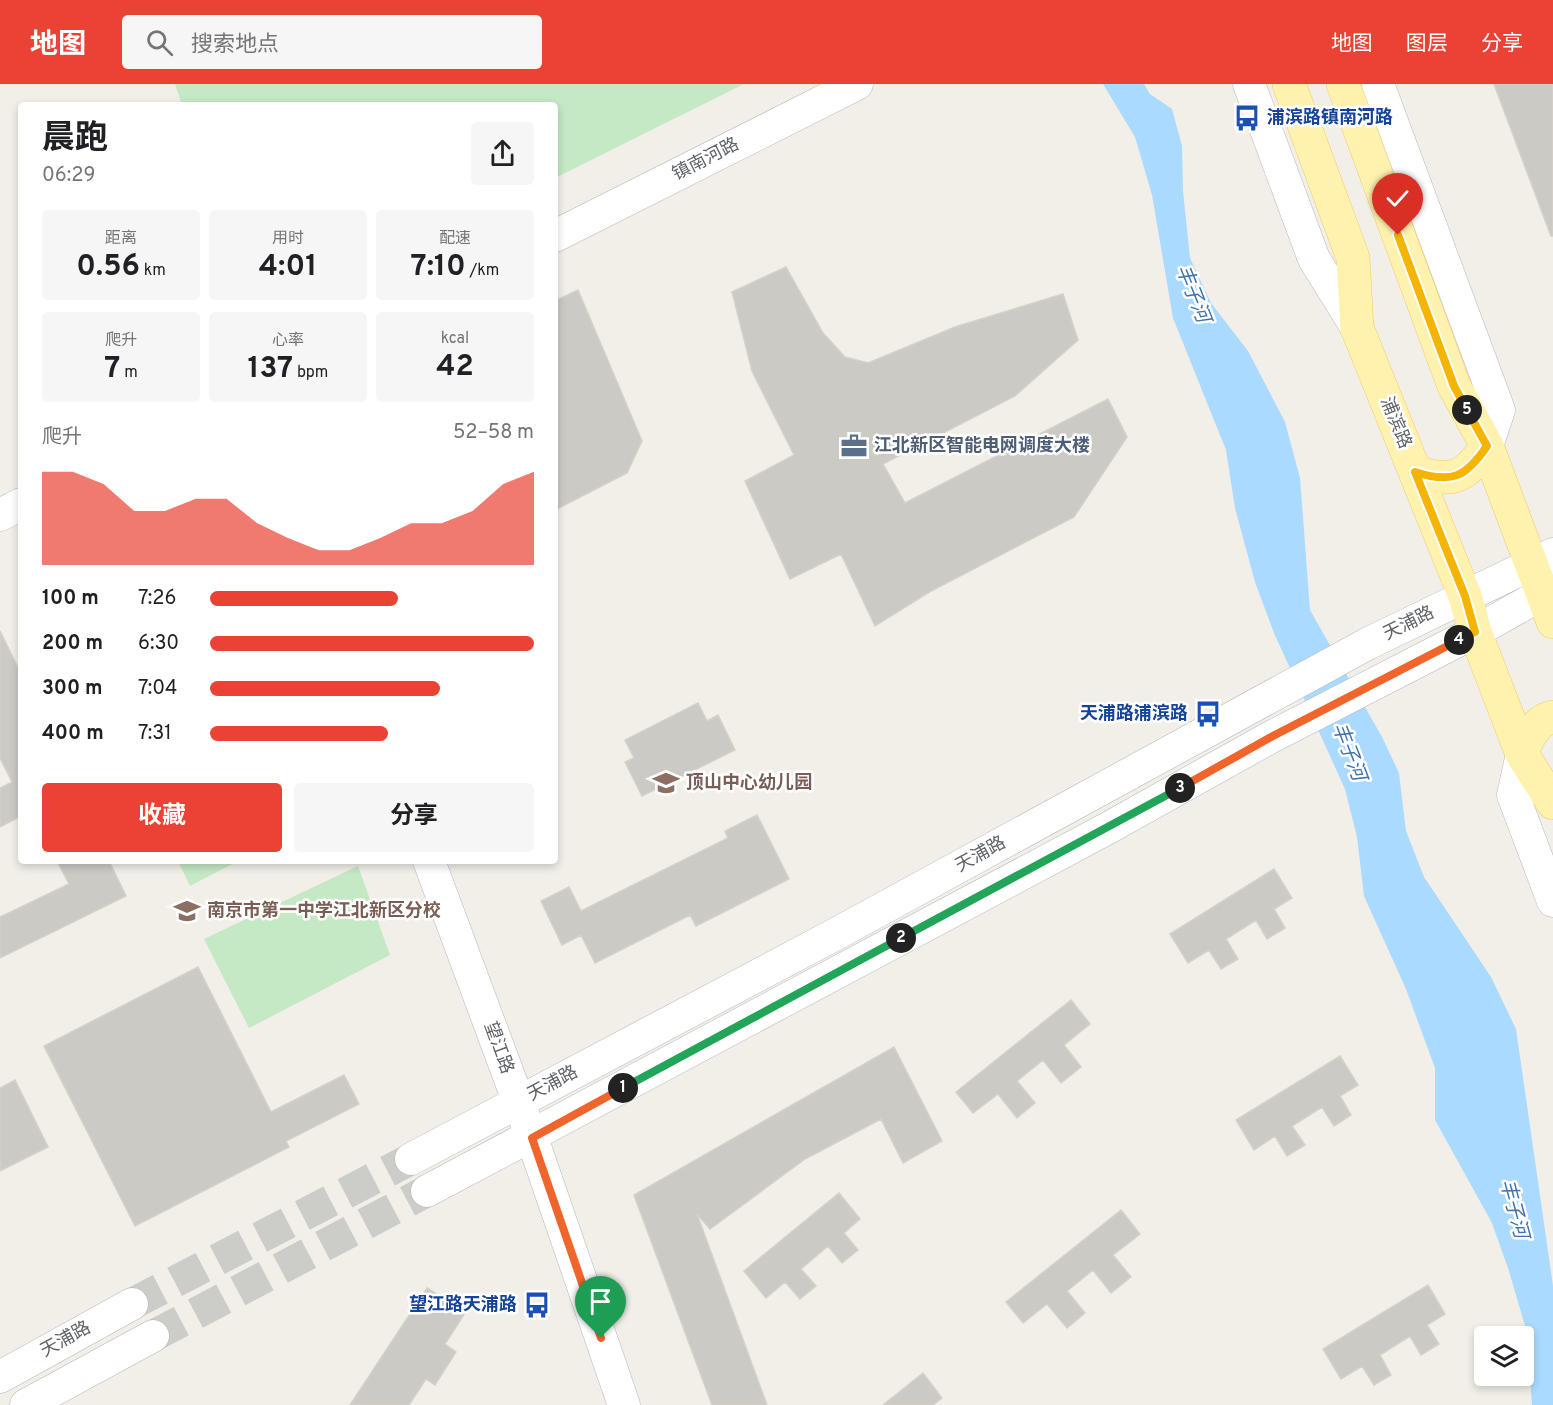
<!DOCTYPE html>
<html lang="zh">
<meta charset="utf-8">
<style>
:root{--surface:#fff;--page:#f6f6f6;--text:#202124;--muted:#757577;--accent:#ea4335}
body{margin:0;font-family:Overpass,"Noto Sans SC",sans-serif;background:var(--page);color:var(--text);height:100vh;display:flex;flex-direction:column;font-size:22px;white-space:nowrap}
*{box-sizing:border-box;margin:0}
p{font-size:20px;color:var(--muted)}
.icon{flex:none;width:33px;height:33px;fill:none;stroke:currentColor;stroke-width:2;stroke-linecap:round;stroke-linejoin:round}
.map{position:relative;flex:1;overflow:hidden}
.drawer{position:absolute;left:18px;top:18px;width:540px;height:762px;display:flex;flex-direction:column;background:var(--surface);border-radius:6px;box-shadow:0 3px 9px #0003}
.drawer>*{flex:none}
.tools{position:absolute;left:1474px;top:1242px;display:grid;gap:12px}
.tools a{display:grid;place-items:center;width:60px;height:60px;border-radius:6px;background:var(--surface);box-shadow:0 3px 9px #0003;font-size:30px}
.pin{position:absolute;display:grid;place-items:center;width:51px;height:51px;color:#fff;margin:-62px -26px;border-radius:50% 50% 50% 0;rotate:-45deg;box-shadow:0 0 6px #0007}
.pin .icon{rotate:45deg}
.km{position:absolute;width:30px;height:30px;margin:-15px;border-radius:50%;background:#222;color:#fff;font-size:16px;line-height:30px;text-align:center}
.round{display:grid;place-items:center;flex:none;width:63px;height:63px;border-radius:6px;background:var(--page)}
.head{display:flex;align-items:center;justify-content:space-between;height:102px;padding:0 24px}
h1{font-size:33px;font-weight:700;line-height:45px}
.metrics{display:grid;grid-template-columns:repeat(3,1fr);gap:9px;height:102px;padding:6px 24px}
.metrics div{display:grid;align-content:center;border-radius:6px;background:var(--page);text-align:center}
.metrics b{font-size:30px;font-weight:700}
.metrics small{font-size:16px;font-weight:400}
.metrics p{font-size:16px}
.chart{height:168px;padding:12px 24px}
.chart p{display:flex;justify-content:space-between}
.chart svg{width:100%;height:108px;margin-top:6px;fill:var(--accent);opacity:.7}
.button{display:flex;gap:12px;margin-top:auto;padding:12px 24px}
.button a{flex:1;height:69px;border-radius:6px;background:var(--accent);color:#fff;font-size:24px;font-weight:700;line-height:69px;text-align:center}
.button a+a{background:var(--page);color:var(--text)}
ul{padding:0 24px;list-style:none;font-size:20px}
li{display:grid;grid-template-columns:96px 72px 1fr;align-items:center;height:45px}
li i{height:15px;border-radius:8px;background:var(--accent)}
header{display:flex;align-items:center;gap:36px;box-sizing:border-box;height:84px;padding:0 30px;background:var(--accent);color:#fff}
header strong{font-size:28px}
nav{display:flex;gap:33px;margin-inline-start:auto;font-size:21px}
.search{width:420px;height:54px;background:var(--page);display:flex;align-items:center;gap:15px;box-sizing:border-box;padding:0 21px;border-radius:6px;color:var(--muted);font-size:22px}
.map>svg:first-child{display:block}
.green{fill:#c5e8c5}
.water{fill:#aadaff}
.building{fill:#cccac5;stroke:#d6d1c6;stroke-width:1.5}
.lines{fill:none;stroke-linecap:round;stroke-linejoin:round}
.minor-tunnel{stroke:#ccccc8;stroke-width:32;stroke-dasharray:32 16;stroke-linecap:butt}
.minor-casing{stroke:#b5b8bc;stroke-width:33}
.major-casing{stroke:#f2c960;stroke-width:34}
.minor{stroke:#fff;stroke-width:32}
.major{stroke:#fff2af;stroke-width:33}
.split-1-casing{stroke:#fff;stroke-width:12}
.split-2-casing{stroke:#fff;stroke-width:12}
.split-3-casing{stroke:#fff;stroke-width:12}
.split-4-casing{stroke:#fff;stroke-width:12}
.split-5-casing{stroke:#fff;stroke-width:12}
.split-6-casing{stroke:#fff;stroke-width:12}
.split-1{stroke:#f0652b;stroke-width:8}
.split-2{stroke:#22a559;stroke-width:8}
.split-3{stroke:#22a559;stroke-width:8}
.split-4{stroke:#f0652b;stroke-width:8}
.split-5{stroke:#f5b400;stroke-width:8}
.split-6{stroke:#f5b400;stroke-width:8}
.labels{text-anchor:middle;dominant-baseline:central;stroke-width:5;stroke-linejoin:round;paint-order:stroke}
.transit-label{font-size:18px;font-weight:bold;fill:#164399;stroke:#fff;text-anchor:end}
.street-label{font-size:18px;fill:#5f6368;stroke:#fff}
.service-label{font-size:18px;font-weight:bold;fill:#4e5e75;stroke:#fff;text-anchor:start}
.education-label{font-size:18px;font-weight:bold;fill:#785e54;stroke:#fff;text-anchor:start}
.water-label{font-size:20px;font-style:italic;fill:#4174aa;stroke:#fff}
</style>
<header>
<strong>地图</strong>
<div class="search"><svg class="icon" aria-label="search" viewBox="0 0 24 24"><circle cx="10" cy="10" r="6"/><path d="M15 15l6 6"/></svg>搜索地点</div>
<nav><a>地图</a><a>图层</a><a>分享</a></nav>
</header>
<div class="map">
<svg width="1553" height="1321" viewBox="0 0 1553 1321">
<rect width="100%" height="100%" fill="#f1efe8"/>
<!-- green -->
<path class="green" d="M175,0H744L555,94V21H182Z
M178,777H238L190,802Z
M358,782L390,871L249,944L204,855Z"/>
<!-- water -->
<path class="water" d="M1103,0H1144L1150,10L1172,25L1182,62L1183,107L1190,174L1211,219L1248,267L1285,338L1300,394L1310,526L1382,653L1399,689L1406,747L1424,793L1491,893L1516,945L1553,1202V1321H1532L1526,1245L1508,1184L1492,1139L1435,1036V984L1406,905L1364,812L1357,753L1345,705L1274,549L1255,498L1235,424L1226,366L1173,234L1152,111L1135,53Z"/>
<!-- building -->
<path class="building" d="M1494,0H1553V152H1551Z
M786,183L823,249L845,273L868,279L955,243L1063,210L1078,256L1015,312L883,380L905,419L1108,315L1127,353L1074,433L931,507L875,542L841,470L790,495L745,397L794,371L752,287L732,208Z
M578,206L642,357L627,389L555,426V217Z
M0,547L21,590V732L0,743V704L12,698L0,674Z
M698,619L707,637L718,631L735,666L642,712L625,678L634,674L625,656Z
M757,731L789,795L696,842L690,831L595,879L581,851L562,861L541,817L569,803L581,827L728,754L725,747Z
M57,777H109L126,812L0,874V833L69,800Z
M1274,785L1292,814L1274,825L1285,844L1267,855L1256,836L1226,855L1238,875L1221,885L1209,866L1188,879L1170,850Z
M198,883L271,1028L344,991L359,1020L286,1057L289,1063L135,1142L44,962Z
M1071,916L1090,940L1064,961L1081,983L1061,999L1043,976L1017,997L1035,1019L1017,1034L998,1010L973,1029L956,1008Z
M894,963L942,1057L903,1079L881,1035L805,1075L710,1145L697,1130L767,1321H712L634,1111Z
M1340,972L1358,1001L1340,1012L1351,1031L1334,1042L1322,1023L1292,1042L1305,1061L1287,1072L1275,1052L1254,1066L1236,1036Z
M15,996L48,1063L0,1087V1004Z
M839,1109L860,1135L844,1149L858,1166L842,1179L828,1162L801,1185L816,1202L800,1215L785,1198L766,1214L744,1187Z
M1121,1126L1140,1150L1113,1171L1131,1193L1111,1209L1093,1186L1067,1207L1085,1229L1067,1244L1047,1220L1023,1239L1006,1218Z
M1428,1201L1445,1230L1427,1241L1439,1260L1421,1271L1410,1252L1380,1271L1391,1291L1374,1301L1362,1282L1341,1295L1323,1265Z
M427,1204L465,1229L445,1260L456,1268L435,1301L426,1295L409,1321H350Z
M923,1289L942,1314L933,1321H883Z"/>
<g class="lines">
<!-- minor-tunnel -->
<path class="minor-tunnel" d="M132,1220L411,1075
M153,1252L427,1107"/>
<!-- minor casing -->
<g class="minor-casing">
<path id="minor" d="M1249,0L1314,175L1357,244
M1378,0L1499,326L1487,362
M555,152L857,0
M0,431L21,420
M1522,670L1513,711L1553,817
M429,777L532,1054L624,1321
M411,1075L834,851L1367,560L1553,470
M427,1107L1110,743L1271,653L1475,548L1553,504
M0,1293L132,1220
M26,1321L153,1252"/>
</g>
<!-- major casing -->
<g class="major-casing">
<path id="major" d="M1289,0L1353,174L1357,244L1465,512L1475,548L1522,670L1553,719
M1343,0L1454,302L1487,362L1553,538
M1415,388C1452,400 1466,393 1487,362
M1522,670C1527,655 1536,636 1553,633"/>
</g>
<!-- minor -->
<use href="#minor" class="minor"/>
<!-- major -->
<use href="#major" class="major"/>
</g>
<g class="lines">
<!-- split-1 casing -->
<g class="split-1-casing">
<path id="split-1" d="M601,1254L532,1054L623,1004"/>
</g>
<!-- split-2 casing -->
<g class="split-2-casing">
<path id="split-2" d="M623,1004L901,854"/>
</g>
<!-- split-3 casing -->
<g class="split-3-casing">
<path id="split-3" d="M901,854L1180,704"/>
</g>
<!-- split-4 casing -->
<g class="split-4-casing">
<path id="split-4" d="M1180,704L1271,653L1459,556"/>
</g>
<!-- split-5 casing -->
<g class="split-5-casing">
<path id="split-5" d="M1459,556L1475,548L1465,512L1415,388C1452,400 1466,393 1487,362L1467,326"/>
</g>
<!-- split-6 casing -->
<g class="split-6-casing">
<path id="split-6" d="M1398,151L1454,302L1467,326"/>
</g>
<!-- split-1 -->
<use href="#split-1" class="split-1"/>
<!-- split-2 -->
<use href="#split-2" class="split-2"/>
<!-- split-3 -->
<use href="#split-3" class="split-3"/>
<!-- split-4 -->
<use href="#split-4" class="split-4"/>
<!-- split-5 -->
<use href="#split-5" class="split-5"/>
<!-- split-6 -->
<use href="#split-6" class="split-6"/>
</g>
<!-- icons -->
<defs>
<g id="bus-bare" transform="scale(2.07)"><path d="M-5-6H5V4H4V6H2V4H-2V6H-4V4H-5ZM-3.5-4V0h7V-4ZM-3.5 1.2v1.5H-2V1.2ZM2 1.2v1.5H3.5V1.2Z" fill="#1a4fb4" stroke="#fff" stroke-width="2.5" paint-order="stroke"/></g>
<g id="office-bare" transform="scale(2.07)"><path d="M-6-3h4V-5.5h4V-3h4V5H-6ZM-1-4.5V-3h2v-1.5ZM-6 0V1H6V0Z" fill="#5c6f8a" stroke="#fff" stroke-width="2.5" paint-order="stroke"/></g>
<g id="school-bare" transform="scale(2.07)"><path d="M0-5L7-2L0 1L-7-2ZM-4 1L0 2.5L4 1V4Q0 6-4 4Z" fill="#8d6e63" stroke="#fff" stroke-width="2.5" paint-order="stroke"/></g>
</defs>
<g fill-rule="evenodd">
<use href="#bus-bare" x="1247" y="34"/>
<use href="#office-bare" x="854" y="362"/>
<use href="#bus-bare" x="1208" y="630"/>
<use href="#school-bare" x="666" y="699"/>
<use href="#school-bare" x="187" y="827"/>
<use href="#bus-bare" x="537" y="1221"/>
</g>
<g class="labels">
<!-- transit labels -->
<g class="transit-label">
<text x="1267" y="34" text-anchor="start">浦滨路·镇南河路</text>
<text x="1188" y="630">天浦路·浦滨路</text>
<text x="517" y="1221">望江路·天浦路</text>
</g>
<!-- street labels -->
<g class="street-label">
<text transform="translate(706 76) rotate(-27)">镇南河路</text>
<text transform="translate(1395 339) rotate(68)">浦滨路</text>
<text transform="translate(1409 540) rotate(-26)">天浦路</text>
<text transform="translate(981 771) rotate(-29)">天浦路</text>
<text transform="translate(498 964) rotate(70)">望江路</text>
<text transform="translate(553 1000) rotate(-28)">天浦路</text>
<text transform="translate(66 1256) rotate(-29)">天浦路</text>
</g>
<!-- service labels -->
<g class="service-label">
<text x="874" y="362">江北新区智能电网调度大楼</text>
</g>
<!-- education labels -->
<g class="education-label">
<text x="686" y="699">顶山中心幼儿园</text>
<text x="207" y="827">南京市第一中学江北新区分校</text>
</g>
<!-- water labels -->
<g class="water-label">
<text transform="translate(1192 210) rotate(68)">丰子河</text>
<text transform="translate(1348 668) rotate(69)">丰子河</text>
<text transform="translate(1513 1125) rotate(75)">丰子河</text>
</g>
</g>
</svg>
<div class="tools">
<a><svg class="icon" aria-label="layers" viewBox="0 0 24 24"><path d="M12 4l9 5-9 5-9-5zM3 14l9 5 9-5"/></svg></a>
</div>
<div class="pin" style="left:601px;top:1254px;background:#1e9e55"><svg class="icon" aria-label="arrive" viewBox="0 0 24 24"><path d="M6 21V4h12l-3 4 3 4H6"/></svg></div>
<div class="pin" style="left:1398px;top:151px;background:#d93025"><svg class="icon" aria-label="check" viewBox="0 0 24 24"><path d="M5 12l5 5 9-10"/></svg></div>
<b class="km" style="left:623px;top:1004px">1</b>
<b class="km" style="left:901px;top:854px">2</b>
<b class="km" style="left:1180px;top:704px">3</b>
<b class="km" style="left:1459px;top:556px">4</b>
<b class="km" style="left:1467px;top:326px">5</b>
<section class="drawer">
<div class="head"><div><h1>晨跑</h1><p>06:29</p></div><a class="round"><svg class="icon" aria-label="share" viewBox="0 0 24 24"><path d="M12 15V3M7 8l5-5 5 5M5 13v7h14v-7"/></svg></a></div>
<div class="metrics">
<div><p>距离</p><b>0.56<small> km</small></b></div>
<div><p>用时</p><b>4:01</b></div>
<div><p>配速</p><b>7:10<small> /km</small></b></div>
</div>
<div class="metrics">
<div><p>爬升</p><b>7<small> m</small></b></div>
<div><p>心率</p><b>137<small> bpm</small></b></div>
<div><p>kcal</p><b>42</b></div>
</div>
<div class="chart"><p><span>爬升</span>52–58 m</p>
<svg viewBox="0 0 160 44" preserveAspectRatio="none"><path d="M0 44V6L10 6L20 11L30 22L40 22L50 17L60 17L70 27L80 33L90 38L100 38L110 33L120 27L130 27L140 22L150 11L160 6V44z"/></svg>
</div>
<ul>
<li><b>100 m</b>7:26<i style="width:58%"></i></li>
<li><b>200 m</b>6:30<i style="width:100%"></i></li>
<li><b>300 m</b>7:04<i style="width:71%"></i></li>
<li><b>400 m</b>7:31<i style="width:55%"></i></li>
</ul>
<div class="button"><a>收藏</a><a>分享</a></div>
</section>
</div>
